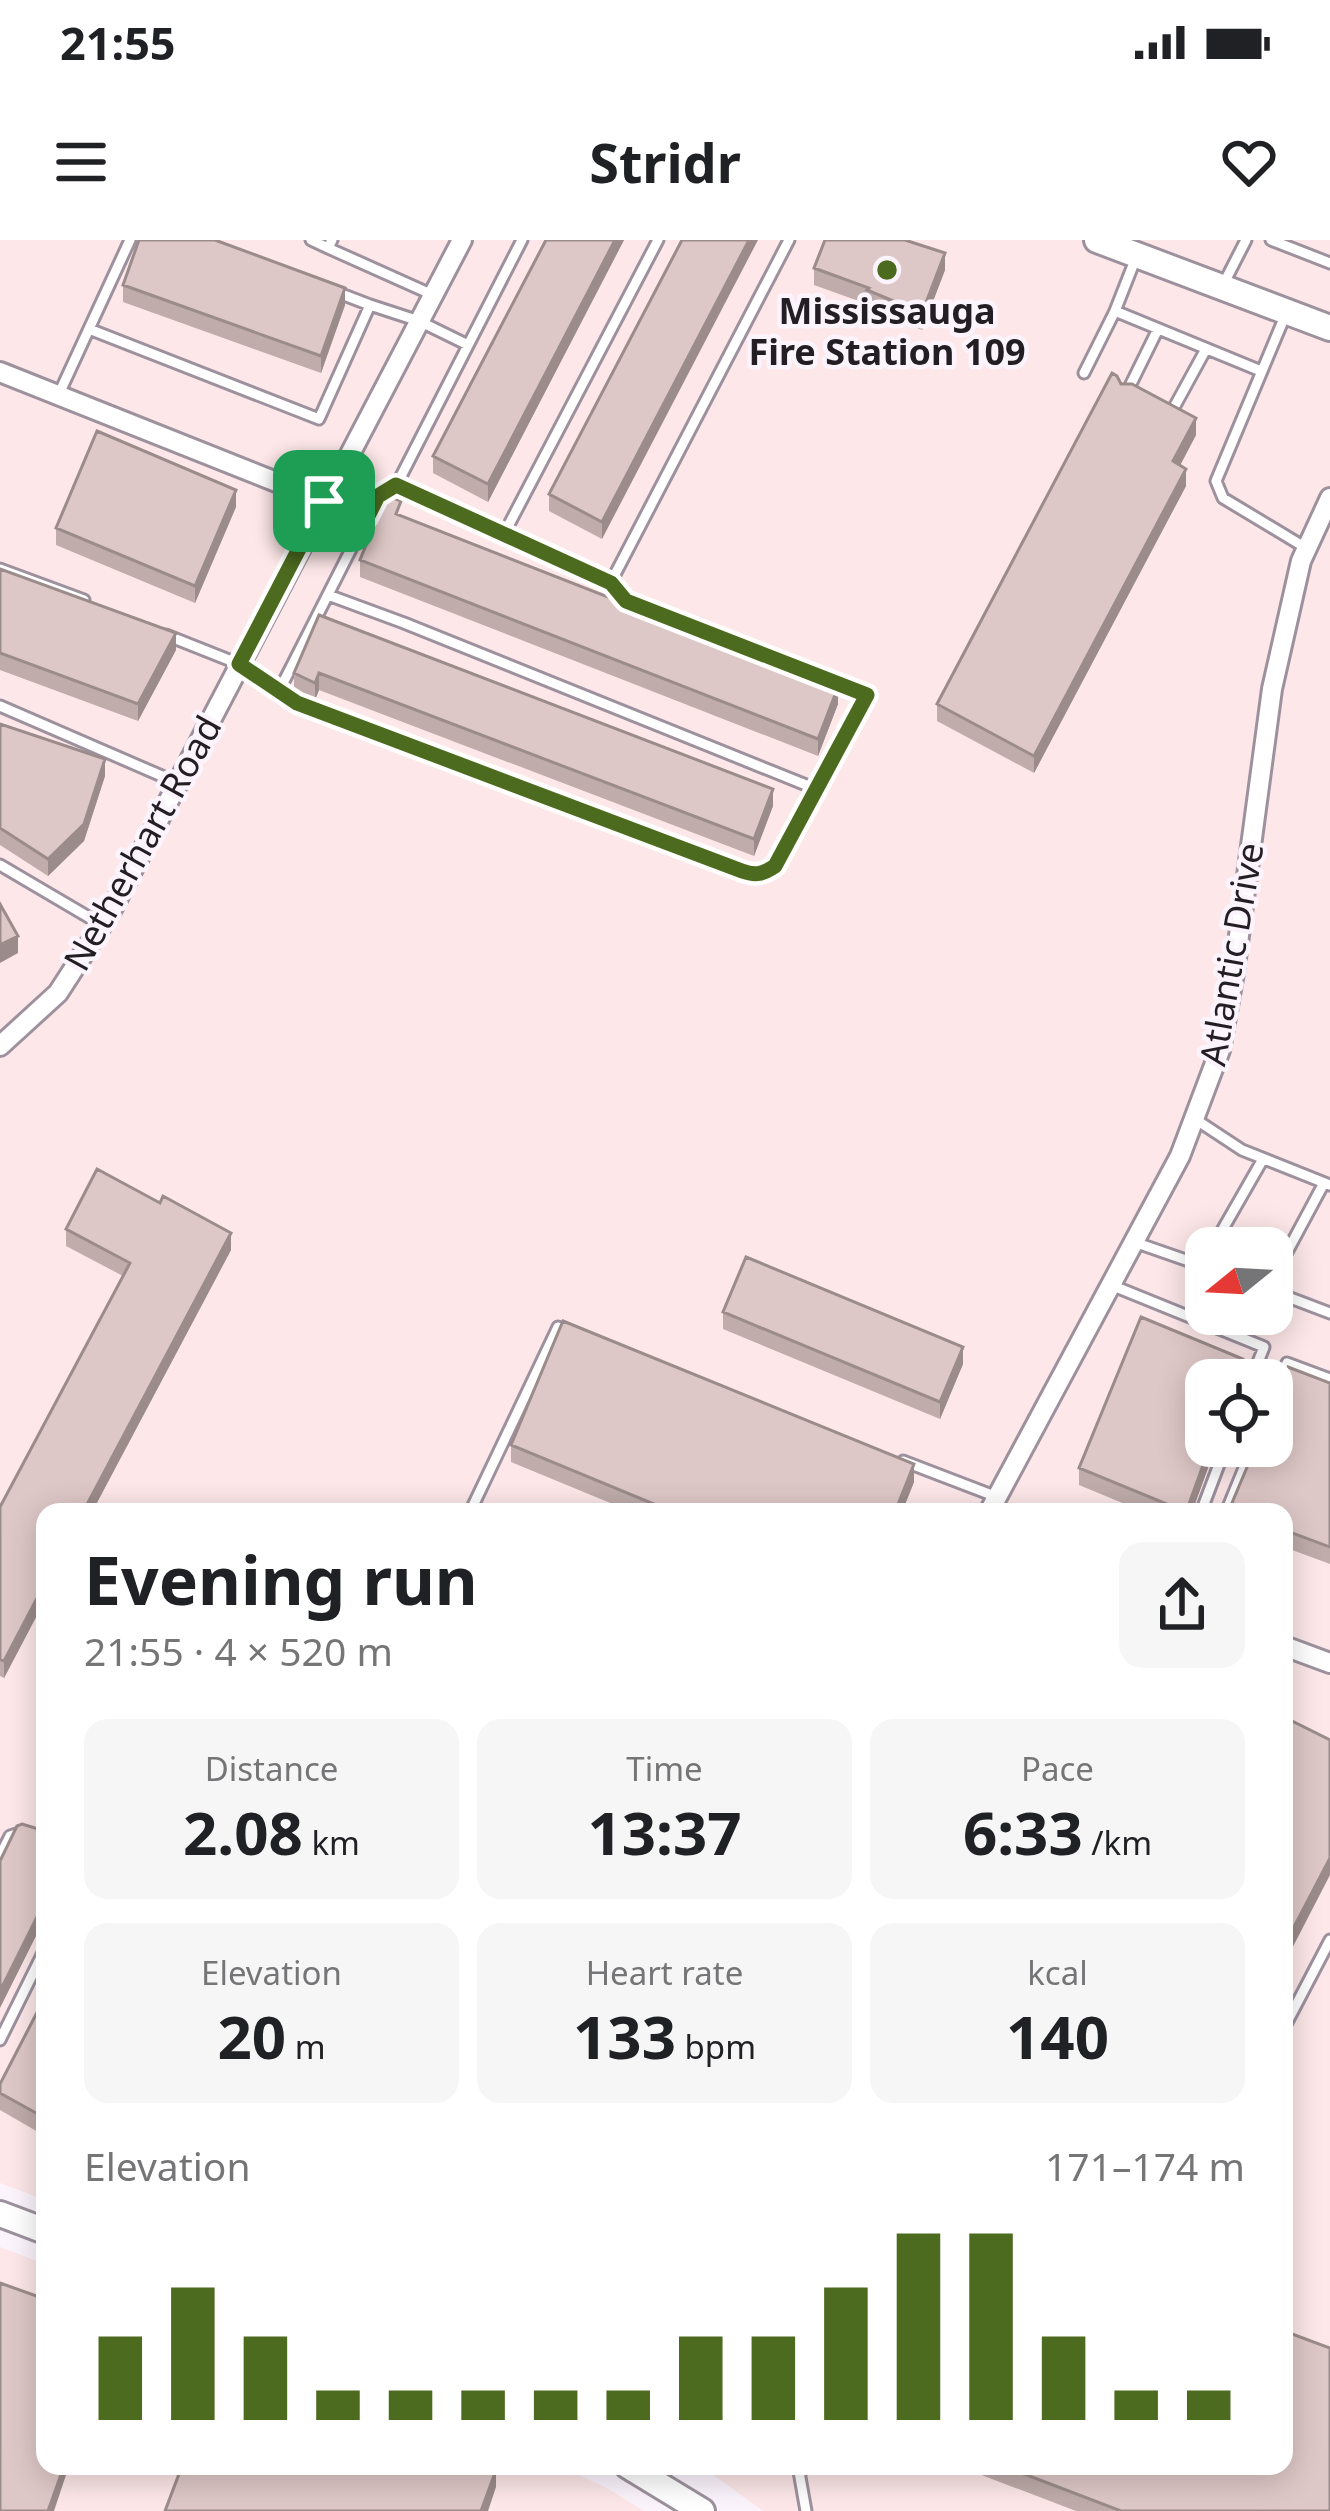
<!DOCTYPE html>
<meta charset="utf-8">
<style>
:root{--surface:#fff;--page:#f6f6f6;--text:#202124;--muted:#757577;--accent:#4d6b1f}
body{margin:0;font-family:"Noto Sans",sans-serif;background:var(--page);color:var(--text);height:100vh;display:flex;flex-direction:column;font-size:45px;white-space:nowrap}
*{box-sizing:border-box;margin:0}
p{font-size:39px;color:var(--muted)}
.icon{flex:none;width:66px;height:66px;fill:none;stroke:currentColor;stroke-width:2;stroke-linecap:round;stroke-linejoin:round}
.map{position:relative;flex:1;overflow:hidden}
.side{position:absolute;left:36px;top:1263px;width:1257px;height:972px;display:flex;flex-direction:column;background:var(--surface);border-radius:24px;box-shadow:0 6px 30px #0003}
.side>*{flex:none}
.needle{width:78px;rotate:252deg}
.fabs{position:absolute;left:1185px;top:987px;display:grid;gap:24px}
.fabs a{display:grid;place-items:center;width:108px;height:108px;border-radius:24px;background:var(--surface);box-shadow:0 6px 30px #0003;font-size:60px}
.pin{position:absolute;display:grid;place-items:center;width:102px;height:102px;color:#fff;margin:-51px;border-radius:24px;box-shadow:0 6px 18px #0006}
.round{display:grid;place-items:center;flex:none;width:126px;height:126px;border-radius:24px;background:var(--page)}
.overview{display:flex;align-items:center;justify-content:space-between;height:204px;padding:0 48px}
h1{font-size:66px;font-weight:700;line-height:90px}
.stats{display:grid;grid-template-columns:repeat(3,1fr);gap:18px;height:204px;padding:12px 48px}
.stats div{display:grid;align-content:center;border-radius:24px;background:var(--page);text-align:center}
.stats b{font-size:60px;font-weight:700}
.stats small{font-size:33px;font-weight:400}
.stats p{font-size:33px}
.chart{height:336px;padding:24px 48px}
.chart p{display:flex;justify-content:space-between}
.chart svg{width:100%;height:216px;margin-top:12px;stroke:var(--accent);stroke-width:6}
.status{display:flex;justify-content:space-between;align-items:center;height:84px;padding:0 60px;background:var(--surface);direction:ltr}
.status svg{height:33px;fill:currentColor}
header{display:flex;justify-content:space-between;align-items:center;height:156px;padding:0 48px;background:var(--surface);font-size:54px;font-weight:700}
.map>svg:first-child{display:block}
.industrial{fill:#fde7e8;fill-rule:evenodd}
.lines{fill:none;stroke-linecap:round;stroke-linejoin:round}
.lane-casing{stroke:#9d919e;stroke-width:15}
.street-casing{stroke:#9d919e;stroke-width:24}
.secondary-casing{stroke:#9d919e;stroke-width:30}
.lane{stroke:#fff;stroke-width:9}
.street{stroke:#fff;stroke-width:18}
.secondary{stroke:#fff;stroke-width:24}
.wall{fill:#bfacab}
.shaded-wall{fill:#9b8c8b}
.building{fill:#dec8c7;stroke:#9b8c8b;stroke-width:3}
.route-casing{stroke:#fff;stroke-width:24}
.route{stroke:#4d6b1f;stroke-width:15}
.poi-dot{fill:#4d6b1f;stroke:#fcf4fd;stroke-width:4.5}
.labels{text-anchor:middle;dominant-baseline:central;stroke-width:9;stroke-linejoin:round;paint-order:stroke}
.poi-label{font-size:36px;font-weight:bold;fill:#231e23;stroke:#fcf4fd}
.street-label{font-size:36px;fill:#231e23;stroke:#fcf4fd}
</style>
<div class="status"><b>21:55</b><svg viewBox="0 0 49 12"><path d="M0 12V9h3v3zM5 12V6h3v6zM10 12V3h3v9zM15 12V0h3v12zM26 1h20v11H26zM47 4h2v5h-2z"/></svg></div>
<header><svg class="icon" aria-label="menu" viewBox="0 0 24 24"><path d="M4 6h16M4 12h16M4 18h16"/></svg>Stridr<svg class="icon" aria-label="heart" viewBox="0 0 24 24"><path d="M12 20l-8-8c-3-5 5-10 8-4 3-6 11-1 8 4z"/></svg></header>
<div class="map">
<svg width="1330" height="2271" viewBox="0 0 1330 2271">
<rect width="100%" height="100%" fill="#fcf4fd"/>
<!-- industrial -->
<path class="industrial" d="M0,0H1330V2271H763L701,2226H1284V1272H45V1960L0,1943ZM1206,1008H1272V1074H1206ZM1206,1140H1272V1206H1206Z
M0,2007L45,2024V2226H559L607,2248L644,2271H0Z"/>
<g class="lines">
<!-- lane casing -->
<g class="lane-casing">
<path id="lane" d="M311,0L328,8
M332,0L328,8L433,55
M522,0L396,246L611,342L789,0
M1271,0L1330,23
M1224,43L1246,0
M370,65L419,81L468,105
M1115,71L1137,15
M1285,76L1216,241L1223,258L1306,308
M89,89L319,179L370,65L336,52
M1084,133L1115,71L1261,131
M1126,154L1158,89
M58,156L130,0
M1171,173L1206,109
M324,261L367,278
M504,294L658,0
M0,329L84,360
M611,342L626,361L867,455L816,549
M166,395L239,424L297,463L753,635L765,633L775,626L816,549L404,383L328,355
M279,451L378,256L396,246
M0,466L178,543
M0,625L102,685
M1195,879L1242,910L1330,945
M1134,1002L1206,1027
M1212,1008L1263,919
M1272,1040L1324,943
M1111,1045L1264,1107L1251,1140
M1272,1051L1330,1073
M1272,1159L1287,1123L1330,1139
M903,1221L997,1257
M470,1272L558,1087L569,1091
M1201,1272L1226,1206
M1226,1272L1253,1206
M0,1616L10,1596L22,1592L45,1597
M1284,1788L1330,1700
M0,1800L45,1709
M798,2226L806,2271"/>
</g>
<!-- street casing -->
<g class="street-casing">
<path id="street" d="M0,132L324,261
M0,806L58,753L111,671L462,0
M989,1272L1180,916L1220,810L1234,733L1272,449L1301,321L1330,258
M1284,1406L1330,1423"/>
</g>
<!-- secondary casing -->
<g class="secondary-casing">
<path id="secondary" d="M1097,0L1330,88
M0,1974L45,1991
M628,2226L702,2271"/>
</g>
<!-- lane -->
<use href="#lane" class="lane"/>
<!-- street -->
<use href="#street" class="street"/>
<!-- secondary -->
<use href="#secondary" class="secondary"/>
</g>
<!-- wall -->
<path class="wall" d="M546,0H624L488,262L433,233V216Z
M682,0L602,299L549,271V254Z
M814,28L945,30L922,90L867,67V64L814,45Z
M123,45L345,65L321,133L123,62Z
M1121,144L1196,195L1180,225L1186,246L1034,533L937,481V464Z
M236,267L195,363L56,305V288Z
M401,276L838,464L818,516L360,337V320Z
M0,329L176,410L138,481L0,430Z
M319,375L773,566L754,616L319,450L315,460L294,450V433Z
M0,484L105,536L84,601L48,636L0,605Z
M66,989L231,1010L92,1272H45V1360L4,1438L0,1436V1267L123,1036L66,1006Z
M723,1072L963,1124L940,1179L723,1089Z
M1244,1140L1206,1206H1216L1192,1272H1144L1079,1245V1228Z
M1330,1143V1324L1284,1307V1272H1229Z
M511,1205L914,1242L902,1272H632L511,1222Z
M45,1757V1896L0,1870V1844Z
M958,2226H1284L1330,2271H1076Z"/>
<!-- shaded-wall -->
<path class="shaded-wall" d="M615,0H624L488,262V244Z
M749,0H758L602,299V282Z
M945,13V30L922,90V73Z
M345,48V65L321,133V116Z
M1196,178V195L1173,239V221Z
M1186,229V246L1034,533V516Z
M236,250V267L195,363V346Z
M176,393V410L138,481V464Z
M319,433V450L315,460V443Z
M838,447V464L818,516V499Z
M105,519V536L84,601L48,636V619Z
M773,549V566L754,616V599Z
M18,696V713L0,723V705Z
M231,993V1010L92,1272H83Z
M963,1107V1124L940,1179V1162Z
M1210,1206H1216L1192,1272H1186Z
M914,1224V1242L902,1272H895Z
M45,1343V1360L4,1438V1421Z
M1330,1618V1635L1284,1724V1706Z
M45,1661V1678L0,1768V1751Z
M64,2226H69L54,2271H48Z
M496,2230V2247L488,2271H481Z"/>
<!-- building -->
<path class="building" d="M139,0H215L345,48L321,116L123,45Z
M546,0H615L488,244L433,216Z
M682,0H749L602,282L549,254Z
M825,0H905L945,13L922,73L867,50L869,48L814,28Z
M1112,133L1117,136L1121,144H1132L1196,178L1173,221L1186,229L1034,516L937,464Z
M97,191L236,250L195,346L56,288Z
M386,255L401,261L396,274L838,447L818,499L360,320Z
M0,329L176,393L138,464L0,413Z
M319,375L773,549L754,599L319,433L315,443L294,433Z
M0,484L105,519L84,584L48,619L0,588Z
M0,664L18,696L0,705Z
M97,929L160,963L163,956L231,993L83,1272H45V1343L4,1421L0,1419V1267L130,1023L66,989Z
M746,1017L963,1107L940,1162L723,1072Z
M1141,1077L1243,1119L1244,1129L1240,1140H1206V1206H1210L1186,1272L1079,1228Z
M563,1081L914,1224L895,1272H673L511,1205Z
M1288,1127L1330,1143V1307L1284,1290V1272H1236L1229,1270L1256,1206H1272V1154L1273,1151L1280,1146Z
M1284,1477L1330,1500V1618L1284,1706Z
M22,1584L45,1591V1661L0,1751V1621L17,1586Z
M45,1757V1878L0,1853V1844Z
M0,2043L45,2059V2226H64L48,2271H0Z
M1284,2091L1330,2108V2271H1121L1003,2226H1284Z
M182,2226H485L496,2230L481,2271H165Z"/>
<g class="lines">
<!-- route casing -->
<g class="route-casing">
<path id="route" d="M396,245L611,343L626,361L867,455L775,626C763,634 756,636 742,631L297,463L239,424L324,261L367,278L378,256Z"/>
</g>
<!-- route -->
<use href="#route" class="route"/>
</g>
<!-- markers -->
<circle class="poi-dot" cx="887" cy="30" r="12"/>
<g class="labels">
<!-- poi labels -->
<g class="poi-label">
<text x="887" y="70">Mississauga<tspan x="887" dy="41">Fire Station 109</tspan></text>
</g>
<!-- street labels -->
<g class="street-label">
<text transform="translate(142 603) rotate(-61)">Netherhart Road</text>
<text transform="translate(1231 714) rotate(-80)">Atlantic Drive</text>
</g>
</g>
</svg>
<div class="fabs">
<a><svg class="needle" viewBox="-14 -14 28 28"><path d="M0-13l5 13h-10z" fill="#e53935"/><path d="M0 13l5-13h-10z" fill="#757577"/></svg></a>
<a><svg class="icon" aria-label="locate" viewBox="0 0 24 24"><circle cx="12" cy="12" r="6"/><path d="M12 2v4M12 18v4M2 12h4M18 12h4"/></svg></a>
</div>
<div class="pin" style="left:324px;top:261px;background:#1e9e55"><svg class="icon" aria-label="arrive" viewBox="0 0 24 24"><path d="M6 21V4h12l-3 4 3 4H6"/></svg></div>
<section class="side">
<div class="overview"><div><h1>Evening run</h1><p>21:55 · 4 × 520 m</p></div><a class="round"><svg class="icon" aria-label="share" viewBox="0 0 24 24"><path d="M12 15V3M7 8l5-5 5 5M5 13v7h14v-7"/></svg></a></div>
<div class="stats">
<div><p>Distance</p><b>2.08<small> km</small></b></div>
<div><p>Time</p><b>13:37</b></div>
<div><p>Pace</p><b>6:33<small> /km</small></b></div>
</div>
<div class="stats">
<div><p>Elevation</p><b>20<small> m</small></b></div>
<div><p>Heart rate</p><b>133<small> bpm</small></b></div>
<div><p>kcal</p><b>140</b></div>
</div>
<div class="chart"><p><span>Elevation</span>171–174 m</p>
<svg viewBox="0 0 160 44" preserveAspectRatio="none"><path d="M5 44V27M15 44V17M25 44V27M35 44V38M45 44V38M55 44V38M65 44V38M75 44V38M85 44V27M95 44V27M105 44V17M115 44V6M125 44V6M135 44V27M145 44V38M155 44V38"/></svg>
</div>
</section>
</div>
